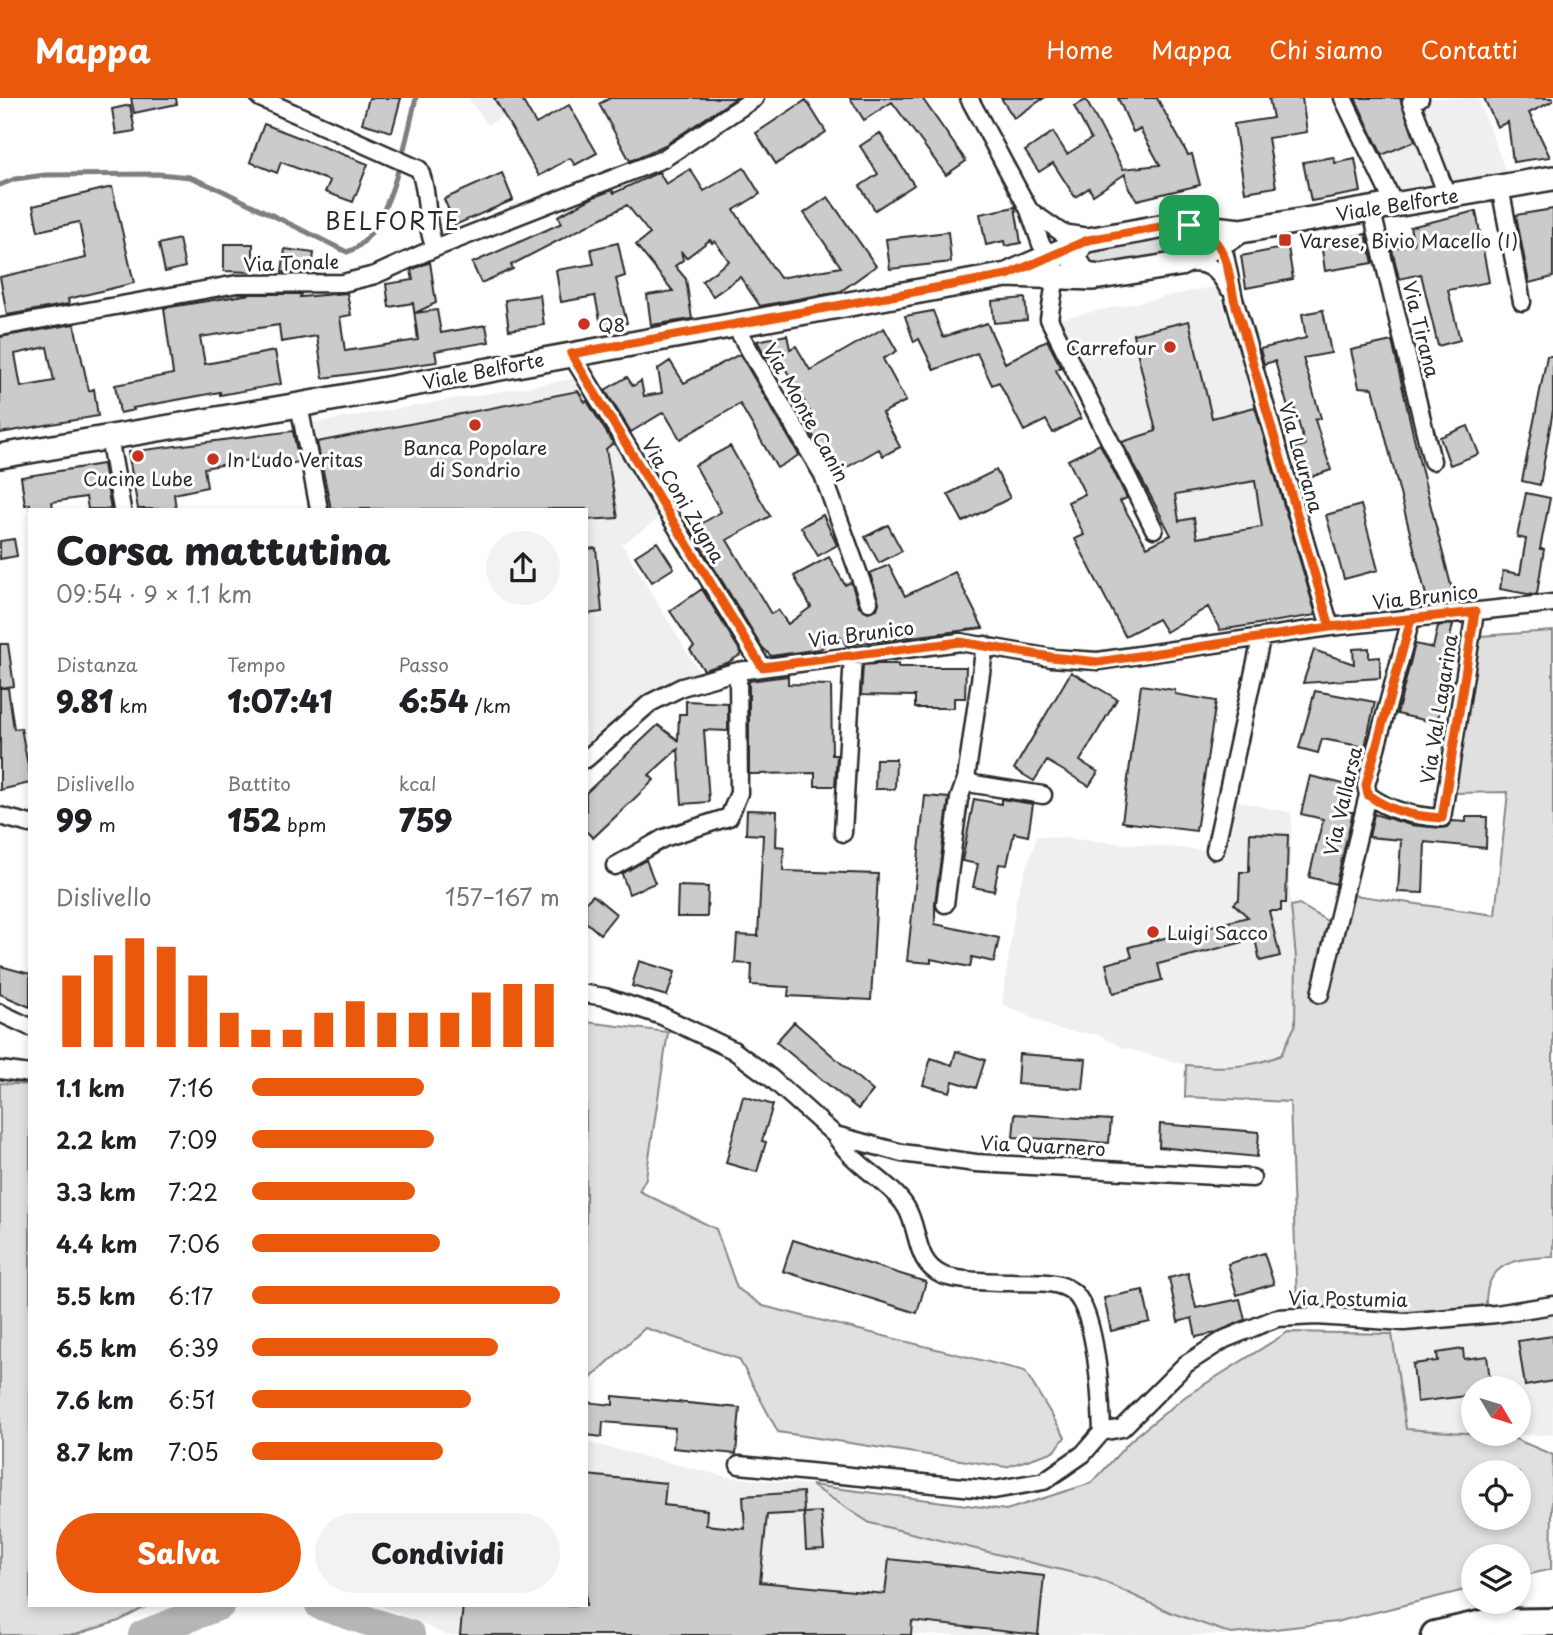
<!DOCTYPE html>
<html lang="it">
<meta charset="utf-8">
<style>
:root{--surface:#fff;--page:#f2f2f2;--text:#202124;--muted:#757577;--accent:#ea580c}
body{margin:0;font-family:"Playpen Sans",sans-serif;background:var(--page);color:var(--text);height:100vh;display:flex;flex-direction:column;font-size:26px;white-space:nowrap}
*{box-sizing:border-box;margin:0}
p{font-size:23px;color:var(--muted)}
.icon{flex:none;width:38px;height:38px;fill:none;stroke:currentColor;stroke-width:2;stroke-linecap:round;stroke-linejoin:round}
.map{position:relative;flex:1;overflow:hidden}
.panel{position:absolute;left:28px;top:410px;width:560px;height:1099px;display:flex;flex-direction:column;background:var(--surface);border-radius:0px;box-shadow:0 4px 10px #0003}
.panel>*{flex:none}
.needle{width:46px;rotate:128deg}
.buttons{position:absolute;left:1461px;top:1278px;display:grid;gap:14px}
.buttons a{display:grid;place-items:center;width:70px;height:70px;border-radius:50%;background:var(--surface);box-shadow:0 4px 10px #0003;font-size:35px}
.pin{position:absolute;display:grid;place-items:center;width:60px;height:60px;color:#fff;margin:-30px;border-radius:14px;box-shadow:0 4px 10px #0006}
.round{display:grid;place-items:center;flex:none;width:74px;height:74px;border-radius:37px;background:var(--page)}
.summary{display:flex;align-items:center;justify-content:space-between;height:119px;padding:0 28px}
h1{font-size:38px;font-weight:800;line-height:52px}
.figures{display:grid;grid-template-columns:repeat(3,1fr);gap:10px;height:119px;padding:7px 28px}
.figures div{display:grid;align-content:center}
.figures b{font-size:30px;font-weight:800}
.figures small{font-size:19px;font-weight:400}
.figures p{font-size:19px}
.chart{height:196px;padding:14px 28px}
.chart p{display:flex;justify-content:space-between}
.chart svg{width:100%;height:126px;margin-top:7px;stroke:var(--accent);stroke-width:6}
.primary-button{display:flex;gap:14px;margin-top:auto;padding:14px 28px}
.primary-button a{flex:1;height:80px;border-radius:42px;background:var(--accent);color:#fff;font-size:28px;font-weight:800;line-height:80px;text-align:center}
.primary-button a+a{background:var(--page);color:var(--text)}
ul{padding:0 28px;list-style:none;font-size:23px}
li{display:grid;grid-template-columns:112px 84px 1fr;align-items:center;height:52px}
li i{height:18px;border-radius:9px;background:var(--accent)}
header{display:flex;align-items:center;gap:42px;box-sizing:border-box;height:98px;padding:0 35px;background:var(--accent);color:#fff}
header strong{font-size:33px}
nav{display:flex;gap:38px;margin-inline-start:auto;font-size:24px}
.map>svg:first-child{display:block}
.built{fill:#efefef;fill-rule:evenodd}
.green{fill:#e0e0e0;stroke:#868686;stroke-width:2;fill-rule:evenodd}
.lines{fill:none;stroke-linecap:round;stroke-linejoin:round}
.stream{stroke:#7e7e7e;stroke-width:5}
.river{stroke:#b6b6b6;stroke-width:30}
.building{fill:#cbcbcb;stroke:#2b2b2b;stroke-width:2;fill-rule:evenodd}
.street-casing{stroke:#2b2b2b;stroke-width:21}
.secondary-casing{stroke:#2b2b2b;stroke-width:28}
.primary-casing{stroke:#2b2b2b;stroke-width:32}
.street{stroke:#fff;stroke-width:16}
.secondary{stroke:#fff;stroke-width:23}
.primary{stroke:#fff;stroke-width:26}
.route-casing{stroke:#fff;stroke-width:14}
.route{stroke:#ea580c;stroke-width:9}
.poi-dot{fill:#c8321e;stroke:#fff;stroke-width:2.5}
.labels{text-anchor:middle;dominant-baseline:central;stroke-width:6;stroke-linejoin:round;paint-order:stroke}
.street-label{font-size:19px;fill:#2b2b2b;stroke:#fff}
.poi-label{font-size:19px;fill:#2b2b2b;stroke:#fff;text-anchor:start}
.quarter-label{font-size:23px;letter-spacing:2px;fill:#2b2b2b;stroke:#fff}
</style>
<header>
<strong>Mappa</strong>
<nav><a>Home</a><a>Mappa</a><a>Chi siamo</a><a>Contatti</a></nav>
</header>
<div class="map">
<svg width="1553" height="1537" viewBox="0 0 1553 1537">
<rect width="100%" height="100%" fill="#fff"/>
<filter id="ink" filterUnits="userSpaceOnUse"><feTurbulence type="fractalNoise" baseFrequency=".0143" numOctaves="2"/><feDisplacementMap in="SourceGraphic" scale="14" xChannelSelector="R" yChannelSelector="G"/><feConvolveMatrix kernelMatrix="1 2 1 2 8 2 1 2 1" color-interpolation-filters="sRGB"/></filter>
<g filter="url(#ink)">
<!-- built -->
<path class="built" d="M468,0H531L488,27Z
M1352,0H1478L1506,74L1392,92Z
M1217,188L1256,309L1316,517L1220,532L1122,344L1053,222Z
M579,280L661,419L622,446L699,574L620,617L586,649V411H331L314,325Z
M1237,703L1292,715L1289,786L1296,860L1295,928L1281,957L1263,964L1226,971L1186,967L1121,949L1099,937L1056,931L1002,906L1017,797L1037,738L1225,754Z
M1553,1217V1336L1508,1338L1406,1331L1392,1236ZM1474,1290H1519V1335H1474Z
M586,1344L727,1379L811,1387L870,1425L1098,1481L1172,1515L1233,1537H446L379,1507H586Z"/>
<!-- green -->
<path class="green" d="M1174,136L1184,143L1179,156L1094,170L1087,166L1085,157L1091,150Z
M1553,533V1159C1518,1160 1485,1163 1486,1207L1404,1217L1297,1206L1290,1004L1185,999L1186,967C1220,970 1248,971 1281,957L1295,928L1296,860L1291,808L1299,806L1342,832L1354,797L1495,817L1508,694L1455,695L1480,538Z
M586,924L668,934L646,1080L639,1093L716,1131L737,1190L763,1208L1025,1273L1065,1339L1055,1353L1006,1369L778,1334L739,1261L645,1230L593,1278L586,1288Z
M0,985L30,987V1507H149L119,1523L75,1537H0Z
M1288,1234L1392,1236L1406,1331L1508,1338L1553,1357L1551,1471L1519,1479V1458H1474L1473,1490L1336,1524L1232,1536L1172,1515L1098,1481L870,1425L811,1387L1006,1412L1092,1385L1131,1342L1186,1298ZM1474,1374H1519V1419H1474Z"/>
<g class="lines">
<!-- stream -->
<path class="stream" d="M0,87L15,81L45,77L159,76L190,79L223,93L347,154C388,143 407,38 416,0"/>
<!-- river -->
<path class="river" d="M320,1507L410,1537
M143,1537L220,1507"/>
</g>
<!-- building -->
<path class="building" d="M131,0H176L177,6L134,15Z
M369,0H401L392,34L362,25Z
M494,0H521L536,26L569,7L597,55L575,67L570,60L539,78Z
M610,0H736L665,47L630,63L599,6Z
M850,0H922L966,63L946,77L892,4L864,22Z
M1001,0H1044L1014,20Z
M1118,0H1157L1188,57L1192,56L1200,87L1137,102L1129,91L1125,76L1093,97L1089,90L1075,99L1053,65L1039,74L1025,53L1053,34L1067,56L1091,41L1074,8L1086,2L1123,71L1160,67L1140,31L1133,34Z
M1269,0H1302L1307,34L1268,40L1276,89L1245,94L1234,26L1273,20Z
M1355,0H1400L1415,43L1382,57Z
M1484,0H1553V3L1529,15L1550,59L1513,64L1508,24L1497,29Z
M806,2L826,34L776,66L756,35Z
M130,7L135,33L116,36L112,11Z
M264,26L368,66L353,104L325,94L330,83L281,64L277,75L250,64Z
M880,35L914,87L875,112L860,88L878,76L860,48Z
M1334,59L1335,65L1355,61L1361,94L1311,103L1303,64Z
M744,70L760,96L734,112L780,180L841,169L804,115L828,99L876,168L841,193L760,208L740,179L713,198L702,183L729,163L715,143L712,145L710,142L686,160L681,153L683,162L675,168L686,181L692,221L651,227L647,197L673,193L636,147L650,136L627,107L511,167L513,171L481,185L472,165L562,125L558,118L594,99L612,92L614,95L659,74L666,86L690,71L704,93Z
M502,75L513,102L455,127L444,101Z
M112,89L134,185L68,201L69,206L7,217L0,179L86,160L79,124L38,133L33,108Z
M1015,109L1021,145L1005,148L1004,143L986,147L980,116Z
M1553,111V179L1529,185L1516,117Z
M1476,113L1489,184L1448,192L1460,242L1438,248L1421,176L1399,181L1392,151L1414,146L1410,129Z
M948,134L951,164L890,171L886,141Z
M1366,136L1373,165L1325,173L1321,144Z
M179,141L185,169L165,174L159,146Z
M618,145L625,178L616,181L627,225L602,231L595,198L561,204L556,172L594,166L591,151Z
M224,146H253V174L224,173Z
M1288,149L1293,181L1246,190L1241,158Z
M285,151L314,155L312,170L305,169L304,175L282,174Z
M430,164L436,205L415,215L437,212L441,235L486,227L489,244L435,253L437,264L323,280L317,238L281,244L279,227L200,239L205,266L275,253L281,286L220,297V294L133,310L134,312L120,315L115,287L173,276L164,210L251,196H301L300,199L347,195L351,217L340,219L345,253L418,242L413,205L389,209L386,186L413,182L411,172Z
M540,197L544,227L509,232L505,202Z
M1025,200L1027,222L994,225L992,203Z
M1323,212L1331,255L1303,260L1321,320L1315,322L1331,372L1305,381L1295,350L1305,347L1294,309L1288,310L1275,263L1264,266L1260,251L1306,240L1302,216Z
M933,213L943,239L987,225L1005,265L1047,242L1061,269L1056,272L1081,320L1053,335L1046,322L1024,333L999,284L992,287L977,255L934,272L919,241L914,244L905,218Z
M1189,223L1212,320L1255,309L1316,517L1220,532L1208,509L1166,534L1158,521L1125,538L1075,441L1084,437L1068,404L1085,396L1068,362L1100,346L1127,400L1120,403L1147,449L1171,437L1122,344L1156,333L1133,236ZM1255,383L1262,429L1197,440L1194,420L1179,423L1175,397Z
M74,226L89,293L94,291L98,318L0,335V239ZM47,249L54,283L21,289L15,256Z
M884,230L897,253L883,261L906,303L882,315L900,349L883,358L879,351L837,375L803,322L812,317L778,258L766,259L757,243L787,237L790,251L796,248L810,272Z
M1392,243L1419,362L1454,499L1428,505L1373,290L1359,289L1351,252Z
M740,256L799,357L777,370L740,306L680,341L664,314L631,334L605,292L627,279L633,288L641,283L644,298L662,295L658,271L670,263L684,285Z
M1547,258H1553V312L1540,387L1522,383Z
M578,293L585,304L587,303L613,345L606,351L618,420L586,422V411H331L317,344Z
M1468,328L1479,356L1450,367L1440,339Z
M293,333L299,364L267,370L265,359L204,370L207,389L174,396L176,411H138L128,354Z
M730,348L770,418L727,442L771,516L778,512L788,526L811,509L794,478L829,459L845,487L851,484L859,508L868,514L877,511L879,505L870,475L889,467L905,498L955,474L983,530L846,547L839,537L820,551L771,558L762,549L691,432L721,414L695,367Z
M103,366L111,411H88L86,399L52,404L53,411H30V406L25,407L21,379Z
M996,372L1010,400L963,424L948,396Z
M1526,395L1550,400L1540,451H1544L1537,496L1533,497L1500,491L1503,473L1520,476L1526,441L1517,439Z
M1361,407L1378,472L1344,481L1326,417Z
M823,417L837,447L818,458L801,429Z
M888,427L902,453L879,465L865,439Z
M14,441L17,458L0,461V443Z
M657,444L674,470L652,484L635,458Z
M596,450L602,514L586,516V451Z
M702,491L742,556L727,565L704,572L690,552L694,549L670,513Z
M1453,526L1440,588L1445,589L1437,625L1397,616L1415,546L1433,550L1438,528Z
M0,546H8L14,588L0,590Z
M1369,550V560L1380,559V580L1303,585L1314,552L1354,566L1353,551Z
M876,566H898V569H966L965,600H954V610H915V598L861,597L863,567Z
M1071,574L1117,601L1080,663L1098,674L1089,688L1047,663L1034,683L1014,671Z
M788,578V586L831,587L832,657H837L835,688H815V675L749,676V583Z
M1141,587L1175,592V596L1216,603L1196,733L1122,724Z
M0,590H8L14,631L21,630L30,678V685L0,692Z
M1315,593L1375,604L1365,649L1322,641L1318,655L1299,650Z
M686,603L728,605V633L704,632L709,704L682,706L678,651L649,677L654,682L593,740L586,733V695L658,627L678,642L679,616H686Z
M876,661H896L895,691H875Z
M1310,678L1352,688L1346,714H1353L1336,786L1309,779L1323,721L1301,716Z
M925,698L949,700L935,805V826L999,840L994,864L972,859L970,869L931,861V865L907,863Z
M974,701L1001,706V701L1033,706L1028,738L1014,735L1007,767L999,766L994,793L973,789L978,766L962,763Z
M747,712L777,713L776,748L784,749L783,773L878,776L871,902L788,898L789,889L751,887L752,866L735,865L737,837L758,838L763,737L746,736Z
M1374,716L1410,727L1441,730L1447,729L1452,723L1466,724V719H1487L1486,750L1425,744L1423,795L1398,794L1401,742L1369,739Z
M1250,735L1288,737L1286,805H1281V813H1269L1280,858L1260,863L1255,841L1158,866L1162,882L1113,895L1106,866L1132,859L1129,849L1248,819L1234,806L1239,801L1240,774H1249Z
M646,762L655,785L629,796L622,776Z
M678,788L708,789L707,819H677Z
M593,797L616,816L600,836L586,824V804Z
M639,863L675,874L667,898L632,888Z
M0,868L30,876V909L0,896Z
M794,924L873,993L858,1011L776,944Z
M956,953L985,962L976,990L953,983L950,994L923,987L931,960L952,967Z
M1019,956L1086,961L1083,991L1017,986Z
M743,998L773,1007L762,1043L766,1044L757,1074L726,1065Z
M1015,1016L1111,1022L1109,1045L1013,1039Z
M1160,1026L1259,1034L1257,1059L1159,1049Z
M793,1142L926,1184L917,1215L783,1173Z
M1264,1155L1274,1186L1237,1197L1228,1166Z
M1188,1175L1196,1210L1240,1201L1245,1222L1215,1235L1196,1239L1192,1220L1178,1224L1169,1180Z
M1143,1192L1150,1224L1111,1233L1104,1200Z
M1553,1238V1283L1525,1288L1518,1243Z
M1463,1251L1464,1261L1487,1258L1491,1290H1474V1297L1417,1304L1413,1266L1438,1263L1437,1255Z
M613,1298L740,1310L736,1356L673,1350L675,1330L603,1324L602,1339L586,1337V1304L613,1307Z
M586,1377L666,1385L664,1407L707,1412L706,1427L745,1431L743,1398L803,1394L804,1415L767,1417L760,1484L885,1496L889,1461L1044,1478L1038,1537L912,1523L911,1537H460L463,1507H586Z
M821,1414L824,1451L806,1452L804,1415Z"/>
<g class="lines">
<!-- street casing -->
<g class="street-casing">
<path id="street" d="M260,0L419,71C430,96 424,125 435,150
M969,0L1029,112L1041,146L1056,163
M1343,0L1394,106
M1420,0L1411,4L1447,97
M1500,89L1522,204
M1371,110L1432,363
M1029,112L1062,135L1088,139
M1213,141L1225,157L1234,201L1330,529
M1185,166C1207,163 1217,170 1228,190
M1056,178L1049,221L1154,431
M734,226L823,377L869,504
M0,229L237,186L343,185L375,177L435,150L663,61L755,0
M571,256L762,569
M299,307L319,411
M109,339L122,411
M985,547L966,681L974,686L1043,697
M586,661L650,605L682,589L738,573L960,544L1051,560L1098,563L1330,529L1553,505
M1368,697C1392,714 1413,718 1442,720L1475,514
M0,718L30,726
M843,735L853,557
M1215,752L1261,541
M615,768L664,740L729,719L739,695L738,573
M945,806L959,701L966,681
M586,896L605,899L662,918L733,952L771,980L835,1037L902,1055L976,1065L1252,1080
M1320,896L1368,697L1366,687L1411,521
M0,915L30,929
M0,972L30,976
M835,1037C854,1069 890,1083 906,1109C920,1132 914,1164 942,1177C957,1183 994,1184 1011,1184C1031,1185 1057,1181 1073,1194C1097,1214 1101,1303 1102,1334
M739,1367L994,1392L1044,1383L1083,1356L1102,1334L1122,1330L1186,1266L1225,1241L1277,1220L1317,1218L1404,1224L1496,1216L1553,1207"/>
</g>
<!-- secondary casing -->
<g class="secondary-casing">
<path id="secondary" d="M1176,126L1241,133L1553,80
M1186,163C1199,148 1195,133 1176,126L1088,142L1081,145L1074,160L1085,177L1100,179L1180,166C1201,156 1221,145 1241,133
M1013,174L1087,142
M0,358L299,307L1007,177L1093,180"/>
</g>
<!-- primary casing -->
<g class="primary-casing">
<path id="primary" d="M1435,1537L1487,1525L1553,1524"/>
</g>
<!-- street -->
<use href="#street" class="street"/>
<!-- secondary -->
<use href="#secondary" class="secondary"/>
<!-- primary -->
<use href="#primary" class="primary"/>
</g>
</g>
<g class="lines" filter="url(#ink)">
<!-- route casing -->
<g class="route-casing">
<path id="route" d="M1189,127L1177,126L1088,142L1007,177L571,256L762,569L960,544L1051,559L1098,564L1330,529L1411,521L1366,687L1368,697C1392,714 1413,718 1442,720L1475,514L1330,529L1234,201C1227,167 1227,140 1189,127"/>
</g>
<!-- route -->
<use href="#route" class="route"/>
</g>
<!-- markers -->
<g class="poi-dot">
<rect x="1278" y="135" width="14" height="14" rx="3.5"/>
<circle cx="584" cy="226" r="7"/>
<circle cx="1170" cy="249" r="7"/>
<circle cx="475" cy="327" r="7"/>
<circle cx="138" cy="358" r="7"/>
<circle cx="213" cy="361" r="7"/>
<circle cx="1153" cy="834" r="7"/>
</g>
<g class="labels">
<!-- street labels -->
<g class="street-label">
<text transform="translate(1397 106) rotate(-9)">Viale Belforte</text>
<text transform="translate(291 164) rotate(-2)">Via Tonale</text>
<text transform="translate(1422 231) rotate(76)">Via Tirana</text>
<text transform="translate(483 272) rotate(-11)">Viale Belforte</text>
<text transform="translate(807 314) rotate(61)">Via Monte Canin</text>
<text transform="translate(1302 359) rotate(74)">Via Laurana</text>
<text transform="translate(684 402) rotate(59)">Via Coni Zugna</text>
<text transform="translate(1425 498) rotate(-6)">Via Brunico</text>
<text transform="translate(861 535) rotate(-7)">Via Brunico</text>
<text transform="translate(1438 611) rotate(-81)">Via Val Lagarina</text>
<text transform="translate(1342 703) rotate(-77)">Via Vallarsa</text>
<text transform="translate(1043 1047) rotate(3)">Via Quarnero</text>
<text transform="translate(1348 1200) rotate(1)">Via Postumia</text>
</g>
<!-- poi labels -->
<g class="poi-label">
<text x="1299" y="142">Varese, Bivio Macello (I)</text>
<text x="598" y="226">Q8</text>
<text x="1156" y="249" text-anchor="end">Carrefour</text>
<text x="475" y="349" text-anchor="middle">Banca Popolare<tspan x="475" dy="22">di Sondrio</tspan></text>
<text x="227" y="361">In Ludo Veritas</text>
<text x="138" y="380" text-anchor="middle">Cucine Lube</text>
<text x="1167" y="834">Luigi Sacco</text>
</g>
<!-- quarter labels -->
<g class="quarter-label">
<text x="393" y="122">BELFORTE</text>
</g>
</g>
</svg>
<div class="buttons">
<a><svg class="needle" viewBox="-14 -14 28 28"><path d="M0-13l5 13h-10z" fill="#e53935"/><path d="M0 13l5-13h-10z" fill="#757577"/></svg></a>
<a><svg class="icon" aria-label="locate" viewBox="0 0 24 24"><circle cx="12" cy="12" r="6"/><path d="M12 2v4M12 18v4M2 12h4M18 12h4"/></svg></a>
<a><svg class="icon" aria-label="layers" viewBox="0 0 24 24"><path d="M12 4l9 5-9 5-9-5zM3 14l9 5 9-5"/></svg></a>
</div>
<div class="pin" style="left:1189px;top:127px;background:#1e9e55"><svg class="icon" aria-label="arrive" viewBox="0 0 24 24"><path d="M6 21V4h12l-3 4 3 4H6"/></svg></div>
<section class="panel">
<div class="summary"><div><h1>Corsa mattutina</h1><p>09:54 · 9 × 1.1 km</p></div><a class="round"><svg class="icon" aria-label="share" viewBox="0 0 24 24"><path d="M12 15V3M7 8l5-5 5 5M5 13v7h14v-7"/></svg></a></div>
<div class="figures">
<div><p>Distanza</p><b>9.81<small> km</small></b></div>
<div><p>Tempo</p><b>1:07:41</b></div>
<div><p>Passo</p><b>6:54<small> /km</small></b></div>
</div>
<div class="figures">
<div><p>Dislivello</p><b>99<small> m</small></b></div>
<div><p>Battito</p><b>152<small> bpm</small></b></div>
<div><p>kcal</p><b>759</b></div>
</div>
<div class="chart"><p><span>Dislivello</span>157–167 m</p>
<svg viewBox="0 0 160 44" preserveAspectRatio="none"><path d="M5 44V19M15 44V12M25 44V6M35 44V9M45 44V19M55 44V32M65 44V38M75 44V38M85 44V32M95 44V28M105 44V32M115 44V32M125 44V32M135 44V25M145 44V22M155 44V22"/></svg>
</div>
<ul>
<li><b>1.1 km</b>7:16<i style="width:56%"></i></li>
<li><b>2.2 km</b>7:09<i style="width:59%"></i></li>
<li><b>3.3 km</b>7:22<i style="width:53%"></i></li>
<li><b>4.4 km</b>7:06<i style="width:61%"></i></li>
<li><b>5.5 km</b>6:17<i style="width:100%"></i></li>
<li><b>6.5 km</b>6:39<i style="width:80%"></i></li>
<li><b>7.6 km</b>6:51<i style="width:71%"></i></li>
<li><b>8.7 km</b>7:05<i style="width:62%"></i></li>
</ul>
<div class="primary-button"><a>Salva</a><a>Condividi</a></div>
</section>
</div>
